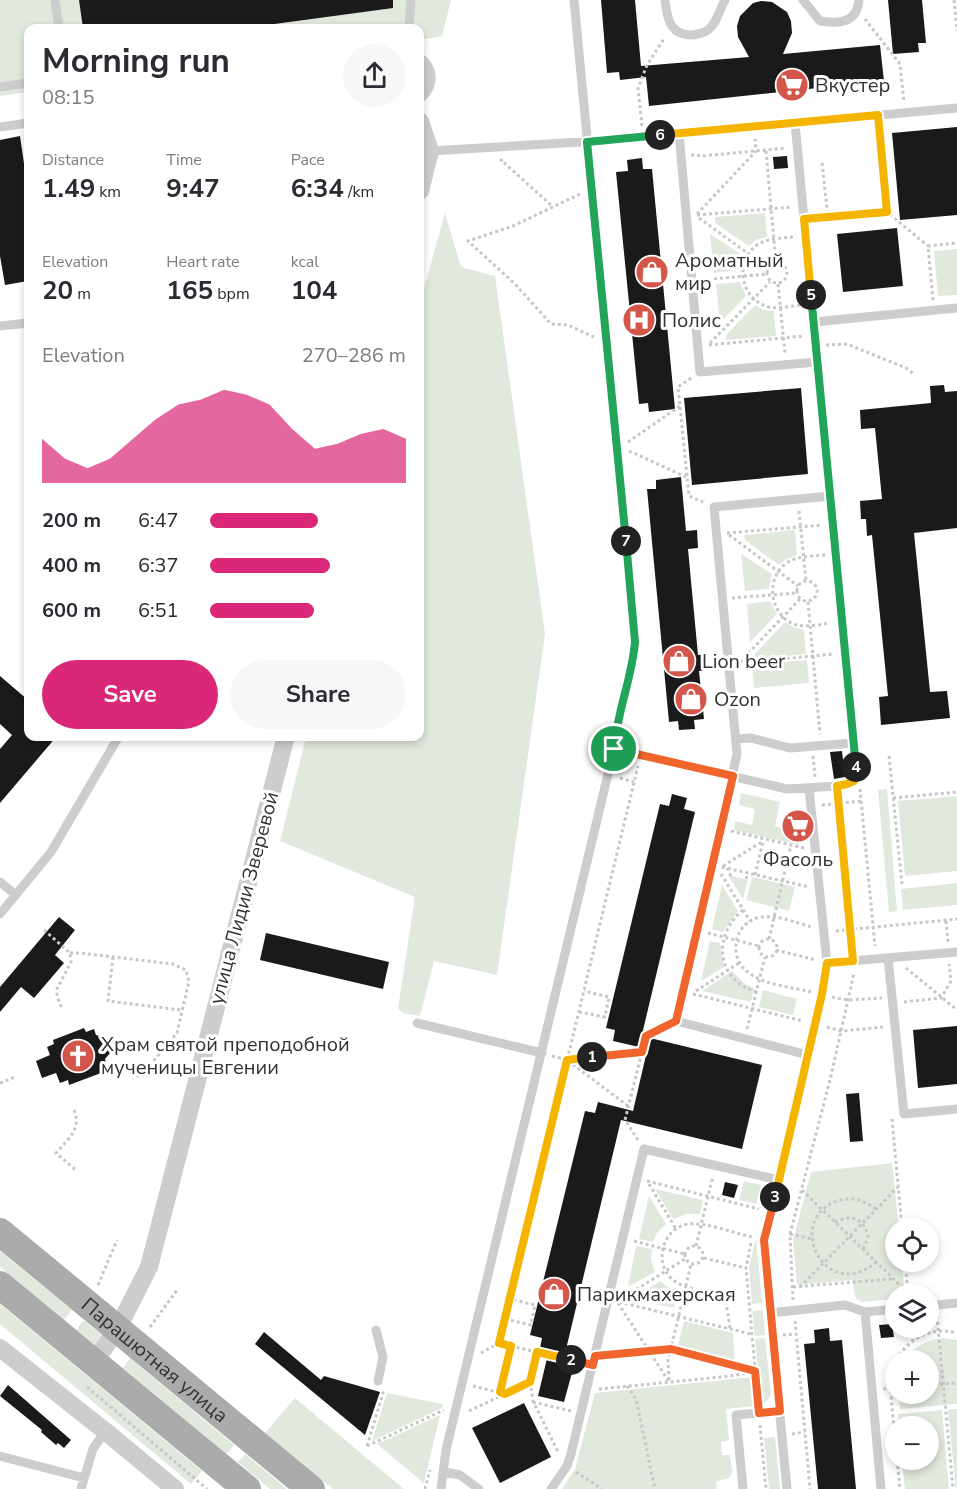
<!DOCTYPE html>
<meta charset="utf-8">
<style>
:root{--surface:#fff;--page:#f7f7f7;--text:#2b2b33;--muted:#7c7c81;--accent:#db2777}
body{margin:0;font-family:"Nunito Sans",sans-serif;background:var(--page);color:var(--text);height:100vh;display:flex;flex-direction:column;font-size:22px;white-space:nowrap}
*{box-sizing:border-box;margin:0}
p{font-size:20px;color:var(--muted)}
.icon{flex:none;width:33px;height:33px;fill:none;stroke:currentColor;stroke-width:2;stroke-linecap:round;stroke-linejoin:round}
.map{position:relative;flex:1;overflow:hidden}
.side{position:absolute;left:24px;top:24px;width:400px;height:717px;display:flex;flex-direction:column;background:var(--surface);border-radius:12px;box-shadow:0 3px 9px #0003}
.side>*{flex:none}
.buttons{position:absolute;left:885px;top:1218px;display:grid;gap:12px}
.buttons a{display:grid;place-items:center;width:54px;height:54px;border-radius:50%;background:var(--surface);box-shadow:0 3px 9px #0003;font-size:30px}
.pin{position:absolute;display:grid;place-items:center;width:51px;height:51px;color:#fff;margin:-26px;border:3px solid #fff;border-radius:50%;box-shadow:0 2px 6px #0007}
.km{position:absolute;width:30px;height:30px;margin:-15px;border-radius:50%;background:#222;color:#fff;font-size:16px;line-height:30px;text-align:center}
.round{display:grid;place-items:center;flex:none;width:63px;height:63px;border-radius:32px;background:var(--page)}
.overview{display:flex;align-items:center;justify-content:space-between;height:102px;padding:0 18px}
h1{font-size:33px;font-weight:700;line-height:45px}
.metrics{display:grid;grid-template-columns:repeat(3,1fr);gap:9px;height:102px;padding:6px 18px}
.metrics div{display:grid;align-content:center}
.metrics b{font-size:26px;font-weight:700}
.metrics small{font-size:16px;font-weight:400}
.metrics p{font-size:16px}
.chart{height:168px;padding:12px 18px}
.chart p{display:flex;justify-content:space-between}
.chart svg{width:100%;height:108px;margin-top:6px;fill:var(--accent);opacity:.7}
.primary-button{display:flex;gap:12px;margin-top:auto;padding:12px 18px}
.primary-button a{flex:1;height:69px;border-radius:36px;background:var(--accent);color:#fff;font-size:24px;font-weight:700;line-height:69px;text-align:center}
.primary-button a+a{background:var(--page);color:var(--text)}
ul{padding:0 18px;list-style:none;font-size:20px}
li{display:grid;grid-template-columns:96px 72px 1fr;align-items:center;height:45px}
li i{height:15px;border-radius:8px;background:var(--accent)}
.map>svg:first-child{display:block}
.green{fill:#e1e8dd}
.building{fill:#1a1a1a}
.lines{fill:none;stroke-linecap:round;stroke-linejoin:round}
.path{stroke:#c7c7c7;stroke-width:3;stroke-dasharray:3 3;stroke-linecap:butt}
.lane{stroke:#cdcdcd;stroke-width:9}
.street{stroke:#cdcdcd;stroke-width:18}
.primary{stroke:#ababab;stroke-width:28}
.split-1-casing{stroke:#fff;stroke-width:12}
.split-2-casing{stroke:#fff;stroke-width:12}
.split-3-casing{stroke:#fff;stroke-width:12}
.split-4-casing{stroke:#fff;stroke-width:12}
.split-5-casing{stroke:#fff;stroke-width:12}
.split-6-casing{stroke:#fff;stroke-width:12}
.split-7-casing{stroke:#fff;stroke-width:12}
.split-8-casing{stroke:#fff;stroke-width:12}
.split-1{stroke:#f0652b;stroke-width:8}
.split-2{stroke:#f5b400;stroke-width:8}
.split-3{stroke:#f0652b;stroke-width:8}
.split-4{stroke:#f5b400;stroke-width:8}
.split-5{stroke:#22a559;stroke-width:8}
.split-6{stroke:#f5b400;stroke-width:8}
.split-7{stroke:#22a559;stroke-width:8}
.split-8{stroke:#22a559;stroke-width:8}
.labels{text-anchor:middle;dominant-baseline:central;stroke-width:6;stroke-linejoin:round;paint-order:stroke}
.poi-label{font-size:20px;fill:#333;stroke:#fff;text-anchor:start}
.street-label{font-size:20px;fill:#333;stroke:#fff}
</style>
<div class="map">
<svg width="957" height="1489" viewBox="0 0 957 1489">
<rect width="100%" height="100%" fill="#fff"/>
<!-- green -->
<path class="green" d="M0,0H451L442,36L420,40V28H28V92L0,96Z
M445,213L461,267L495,276L545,634L497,975L434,961L420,1016L403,1013L398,1009L415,897L280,841L306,737L420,736V303Z
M765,213L767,237L756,240L749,246L715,223V217Z
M710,234L742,255L738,270L714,273Z
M957,249V295L938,296L934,251Z
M740,282L746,296L720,323L716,284Z
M755,305L764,310L774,311L776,336L727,340L726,335Z
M795,530L797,555L787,559L779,565L745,540L744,535Z
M741,554L772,574L769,589L745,591Z
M770,601L777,614L750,642L747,604Z
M785,622L793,627L804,630L806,654L755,659V654Z
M807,660L809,683L754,688L752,665Z
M887,789L897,911L889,912L878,790Z
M741,793L780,802L775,826L797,833L799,845L734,830L735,821L752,825L755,809L739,805Z
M957,796V871L905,876L898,801Z
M728,875L748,880L743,899Z
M752,877L795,887L789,911L746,900Z
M957,883V905L903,910L901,889Z
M722,885L738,911L723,932L712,929Z
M710,941L720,943L724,967L701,981Z
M732,971L745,984L754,988L751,1002L702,991Z
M763,990L797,999L793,1015L759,1007Z
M892,1163L899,1228H896V1262H902L905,1294H896L895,1299L862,1302L856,1299L852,1280L797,1285L793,1240L811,1172Z
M744,1181L761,1185L756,1204L739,1200Z
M655,1189L703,1200L700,1214H687L673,1219Z
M649,1196L666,1224L657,1233L653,1242L639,1239Z
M756,1237L762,1303L752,1304L749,1268Z
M636,1246L652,1249L651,1260L655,1272L628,1287Z
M0,1251L72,1310L64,1320L0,1267Z
M660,1281L677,1294L674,1308L632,1299Z
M0,1304L202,1471L191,1484L0,1324Z
M763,1310L765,1335L755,1336L752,1311Z
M83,1320L103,1336L96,1346L77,1330Z
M684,1321L733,1333L735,1363L677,1348Z
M765,1338L771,1394L768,1400L761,1405L755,1339Z
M943,1338L957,1340V1404L900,1409L899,1394H928V1360H904C914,1347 926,1340 943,1338Z
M130,1358L234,1445L227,1454L123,1368Z
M752,1377L755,1406L726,1409L729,1440L721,1442L722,1455H730L732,1472L729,1478L716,1482L717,1489H562L575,1469L595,1393Z
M387,1393L443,1404L442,1408L372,1441Z
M295,1398L404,1489H333L265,1433Z
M957,1409V1489H956L948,1410Z
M942,1410L949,1489H905L902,1460H928V1426H899L898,1414Z
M440,1415L424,1483L377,1444Z
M775,1437L780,1489H769L764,1438Z
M245,1454L287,1489H270L238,1462Z"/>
<!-- building -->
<path class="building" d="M79,0H393V8L245,28H83Z
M601,0H635L641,66L749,57L738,37L737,26L740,16L753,3L761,1L772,2L787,12L791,21L792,33L783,54L880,45L884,81L649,106L646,77L620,80L619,72L607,73Z
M888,0H922L926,43H918L919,52L893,54Z
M957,127V215L900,220L892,133Z
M20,136L28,191V281L5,285L0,256V140Z
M787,156L788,168L774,169L773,157Z
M642,158L643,169H652L675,409L649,412L648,403L639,404L616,172L628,171L627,160Z
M897,228L903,286L843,292L837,234Z
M944,385L945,392L957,391V528L914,533L930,692L947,691L950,718L881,725L879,697L888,696L872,535L867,536L866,519H861L860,501L882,499L875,428L861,429L860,410L931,403L930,386Z
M801,388L808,474L692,485L684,398Z
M681,477L686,531L697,530L698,548L688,549L698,655L707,654L709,670L699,671L704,719L694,720L695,729L679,730L678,721L669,722L647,489H656V480Z
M0,676L28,700V736H57L0,803V749L12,735L0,724Z
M842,751L845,777L834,779L830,752Z
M672,794L687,798L684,809L695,812L639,1047L613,1041L615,1030L606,1028L660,804L669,806Z
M789,816L801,819L798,831L786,828Z
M59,917L75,930L55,955L64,963L34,998L21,987L0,1012V987Z
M266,933L389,962L383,989L260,960Z
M957,1026V1084L918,1088L913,1030Z
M84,1028L86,1032L94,1029L96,1035L106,1038L109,1042L110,1053L105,1059L107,1065L100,1068L101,1073L69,1085L68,1080L60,1083L56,1073L42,1078L36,1061L50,1055L47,1047L54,1044L53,1040Z
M650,1038L762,1065L742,1149L621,1120L562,1366L573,1369L564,1402L538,1396L549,1350L540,1348L542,1338L530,1335L585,1111L595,1113L598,1102L633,1111Z
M859,1093L863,1141L850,1142L846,1094Z
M725,1182L738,1185L734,1198L722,1195Z
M892,1324L894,1337L881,1338L879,1325Z
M829,1328L830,1341L842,1340L856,1489H818L804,1344L815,1343L814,1330Z
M264,1332L321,1380L324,1376L380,1392L365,1435L255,1344Z
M8,1385L71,1440L64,1448L58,1443L56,1445L41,1432L42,1430L0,1396Z
M524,1403L551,1457L500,1483L472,1428Z"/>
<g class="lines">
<!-- path -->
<path class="path" d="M954,0L957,31
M865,19L900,64L904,102
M642,126L638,88L647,65L665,37
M879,126L887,212L928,246
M766,151L776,263
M691,155L702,156L786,148
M503,160H501L552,206
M822,163L828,217
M580,194L513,226L468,241L515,284L551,324L568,325L594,337
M697,214L756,151L755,139
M697,215L792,207
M699,218L768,268
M815,218L886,212
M793,237C781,238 768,238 757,245C734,261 740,300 769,307C779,309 791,306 801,305
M767 273a10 10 0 1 1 20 0a10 10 0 1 1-20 0Z
M702,280L766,274
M778,284L785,353
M933,300L928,246L957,243
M710,343L770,282
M709,345L804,336
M826,345L847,344L906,368L914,374
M691,378L678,387L689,496L703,502
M628,442L680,406
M629,451L686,477
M799,511L806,581
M727,533L822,525
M729,535L798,586
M825,555C813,556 799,556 788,562C764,577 769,617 797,625C807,627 819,625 829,623
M797 591a10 10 0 1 1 20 0a10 10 0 1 1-20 0Z
M732,598L796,593
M808,602L820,734
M740,662L800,599
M739,663L834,654
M813,756L815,777
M889,756L902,884
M620,778L634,782
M860,789L875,946
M838,796L852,951
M893,798L957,792
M822,805L862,801
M731,831L804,848
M723,866L763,841
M722,867L809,887
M727,868L731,876
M721,874L750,921
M755,875L763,841
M746,879L748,873
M743,910C712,935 716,981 757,992
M946,921L948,942
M44,930L70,953L71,962L57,989V996L62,1009
M836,931L957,919
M708,933L759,946
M759 948a9 9 0 1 1 18 0a9 9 0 1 1-18 0Z
M769,939L791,845
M776,950L816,960
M70,953H80L173,964L186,970L189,981L177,1033L145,1071L136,1077
M113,957L108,1001L181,1010
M906,968L957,1010
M696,991L739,963
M811,992C792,987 765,985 749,973C728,959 733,925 757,918C774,913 796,923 812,927
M693,994L803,1021
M832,997L848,1000L882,998
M904,1002L941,998L951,981L949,964
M579,1012L605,1017L609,997L584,991
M827,1027L841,1031L883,1027
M747,1029L765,957
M552,1056L567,1060
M0,1083L15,1077
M628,1106L567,1060L642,1052
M74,1110C82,1129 68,1139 56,1153L77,1171
M892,1119L902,1228
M638,1140L625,1120L646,1036L667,1026
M647,1181L759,1209
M649,1184L676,1229
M802,1190L908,1293
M876,1209C863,1200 852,1196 837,1201C783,1220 826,1305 876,1262
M835,1222C852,1214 864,1218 868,1237L863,1250
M790,1234L812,1239
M634,1241L685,1254
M751,1243L746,1268L758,1401
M685 1255a9 9 0 1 1 18 0a9 9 0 1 1-18 0Z
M696,1246L713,1176
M704,1258L746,1268
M905,1262L908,1293
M98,1285L117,1240
M793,1287L893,1279
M800,1287L898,1187
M621,1299L685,1259
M793,1300L790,1234L831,1076L854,973
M619,1302L751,1334
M618,1303L669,1382
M937,1316L953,1489
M505,1319L531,1325L535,1305L510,1299
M795,1321L810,1489
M150,1327L177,1290
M730,1328L725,1295C709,1292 685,1290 672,1279C653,1262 663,1228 688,1224C706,1222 734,1233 752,1237
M783,1335L796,1334
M499,1343L582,1363
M481,1353L499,1343L638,766
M607,1355L671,1349L754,1371
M896,1360C909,1338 931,1326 957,1333
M896,1361C887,1387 893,1415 896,1442
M669,1380L668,1361L691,1264
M530,1382L533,1401L558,1452
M928,1385L957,1383
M473,1386L501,1393
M627,1386L636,1399L655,1489
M87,1387L207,1489
M599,1389L731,1376L755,1371
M883,1389L896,1388
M500,1392L511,1346
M533,1402L571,1411
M469,1411L530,1382L537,1352
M760,1425L766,1489
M792,1434L805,1432
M367,1446L444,1410
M367,1446L384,1390
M897,1460L900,1489
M576,1472L602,1489
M425,1489L430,1470"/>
<!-- lane -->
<path class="lane" d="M55,0L59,28
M665,0C667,17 669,34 690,35C695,35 704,33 708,30C717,23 720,9 725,0
M803,0L820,21C839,24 857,23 859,0
M409,28L411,0
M0,87L28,83
M795,123L830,496L714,507L737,754L676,1021L808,1055
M0,127L28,123
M679,133L700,372L817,362
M430,151L598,141L957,108
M814,322L957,308
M0,326L28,323
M737,739L751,738L790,748L853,743
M614,749L787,789L837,786L847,784L854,781L856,773L830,496
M809,788L827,963
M0,882L16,895
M0,914L51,852L119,736
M888,958L904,1114L957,1109
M417,1023L542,1053
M928,1306L957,1303
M865,1312L881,1489
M770,1313L764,1240L822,994L827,963L957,952
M376,1330L383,1357L378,1381
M0,1456L84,1478
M445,1472L460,1475L479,1489
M81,1489L93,1449L105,1431
M441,1489L446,1450L614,749C617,712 632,678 635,642L574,0
M551,1489L567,1466L571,1454L644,1149L779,1180
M743,1489L736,1415L780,1411
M787,1489L770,1313L845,1305L865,1312L896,1309"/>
<!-- street -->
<path class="street" d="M420,63C429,72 429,83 420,93
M420,121L430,151L420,191
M0,1348L105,1431L175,1489
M94,1362L117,1330L149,1267L286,736"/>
<!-- primary -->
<g class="primary">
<path id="s1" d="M0,1232L311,1489"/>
<path d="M0,1285L247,1489"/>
</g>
</g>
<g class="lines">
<!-- split-1 casing -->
<g class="split-1-casing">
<path id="split-1" d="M592,1057L642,1052L646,1036L676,1021L733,776L614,749"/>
</g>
<!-- split-2 casing -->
<g class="split-2-casing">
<path id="split-2" d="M571,1360L537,1352L530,1382L505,1394L500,1392L511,1346L499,1343L567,1060L592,1057"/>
</g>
<!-- split-3 casing -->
<g class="split-3-casing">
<path id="split-3" d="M571,1360L593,1365L595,1356L671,1349L755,1371L759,1413L780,1411L764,1240L775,1197"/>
</g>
<!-- split-4 casing -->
<g class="split-4-casing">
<path id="split-4" d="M775,1197L822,994L827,963L853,961L837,786L847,784L854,781L856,773V767"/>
</g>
<!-- split-5 casing -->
<g class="split-5-casing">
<path id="split-5" d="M811,295L856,767"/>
</g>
<!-- split-6 casing -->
<g class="split-6-casing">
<path id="split-6" d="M660,135L878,115L887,212L804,219L811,295"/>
</g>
<!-- split-7 casing -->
<g class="split-7-casing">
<path id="split-7" d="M626,541L587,142L660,135"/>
</g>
<!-- split-8 casing -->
<g class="split-8-casing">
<path id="split-8" d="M614,749C617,712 632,678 635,642L626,541"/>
</g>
<!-- split-1 -->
<use href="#split-1" class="split-1"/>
<!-- split-2 -->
<use href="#split-2" class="split-2"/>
<!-- split-3 -->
<use href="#split-3" class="split-3"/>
<!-- split-4 -->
<use href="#split-4" class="split-4"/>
<!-- split-5 -->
<use href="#split-5" class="split-5"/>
<!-- split-6 -->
<use href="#split-6" class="split-6"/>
<!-- split-7 -->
<use href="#split-7" class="split-7"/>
<!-- split-8 -->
<use href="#split-8" class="split-8"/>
</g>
<!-- icons -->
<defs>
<g id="supermarket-disc" transform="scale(1.725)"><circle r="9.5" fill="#d4564a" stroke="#fff"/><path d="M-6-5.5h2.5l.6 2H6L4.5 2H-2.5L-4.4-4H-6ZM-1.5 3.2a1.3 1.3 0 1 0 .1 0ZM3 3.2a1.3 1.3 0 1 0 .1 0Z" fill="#fff"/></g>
<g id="shop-disc" transform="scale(1.725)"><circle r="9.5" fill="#d4564a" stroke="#fff"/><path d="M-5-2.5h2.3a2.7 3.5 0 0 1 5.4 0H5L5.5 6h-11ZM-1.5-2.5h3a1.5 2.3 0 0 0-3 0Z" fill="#fff"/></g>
<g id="hospital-disc" transform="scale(1.725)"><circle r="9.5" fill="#d4564a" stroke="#fff"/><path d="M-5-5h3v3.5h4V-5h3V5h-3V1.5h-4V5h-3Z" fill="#fff"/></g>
<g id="church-disc" transform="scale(1.725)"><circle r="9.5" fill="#d4564a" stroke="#fff"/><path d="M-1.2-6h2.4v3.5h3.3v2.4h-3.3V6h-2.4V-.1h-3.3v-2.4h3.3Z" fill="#fff"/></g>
</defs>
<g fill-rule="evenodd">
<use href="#supermarket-disc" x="792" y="85"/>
<use href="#shop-disc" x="652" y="272"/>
<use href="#hospital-disc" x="639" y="320"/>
<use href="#shop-disc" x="679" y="661"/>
<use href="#shop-disc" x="691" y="699"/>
<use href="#supermarket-disc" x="798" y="826"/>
<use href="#church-disc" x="78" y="1056"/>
<use href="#shop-disc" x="554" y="1294"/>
</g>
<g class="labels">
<!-- poi labels -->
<g class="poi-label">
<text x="815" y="85">Вкустер</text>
<text x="675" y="260">Ароматный<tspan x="675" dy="23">мир</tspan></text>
<text x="662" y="320">Полис</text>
<text x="702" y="661">Lion beer</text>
<text x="714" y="699">Ozon</text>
<text x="798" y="859" text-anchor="middle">Фасоль</text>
<text x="101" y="1044">Храм святой преподобной<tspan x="101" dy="23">мученицы Евгении</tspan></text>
<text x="577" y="1294">Парикмахерская</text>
</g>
<!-- street labels -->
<g class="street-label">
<text transform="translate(244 898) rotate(-75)">улица Лидии Зверевой</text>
<text stroke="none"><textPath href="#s1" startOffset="201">Парашютная улица</textPath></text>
</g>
</g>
</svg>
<div class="buttons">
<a><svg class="icon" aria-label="locate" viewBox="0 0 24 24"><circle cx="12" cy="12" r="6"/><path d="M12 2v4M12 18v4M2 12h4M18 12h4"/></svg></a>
<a><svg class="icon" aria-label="layers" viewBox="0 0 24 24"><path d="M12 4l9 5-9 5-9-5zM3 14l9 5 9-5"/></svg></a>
<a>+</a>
<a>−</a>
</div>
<div class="pin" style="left:614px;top:749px;background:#1e9e55"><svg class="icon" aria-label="arrive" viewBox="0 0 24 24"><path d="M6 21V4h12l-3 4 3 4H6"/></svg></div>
<b class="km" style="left:592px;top:1057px">1</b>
<b class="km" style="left:571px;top:1360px">2</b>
<b class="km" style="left:775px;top:1197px">3</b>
<b class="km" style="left:856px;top:767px">4</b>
<b class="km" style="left:811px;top:295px">5</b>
<b class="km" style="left:660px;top:135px">6</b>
<b class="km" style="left:626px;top:541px">7</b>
<section class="side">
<div class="overview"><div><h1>Morning run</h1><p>08:15</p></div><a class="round"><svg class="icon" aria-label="share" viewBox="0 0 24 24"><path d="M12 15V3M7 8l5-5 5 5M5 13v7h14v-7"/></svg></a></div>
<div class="metrics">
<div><p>Distance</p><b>1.49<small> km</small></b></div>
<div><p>Time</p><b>9:47</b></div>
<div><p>Pace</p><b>6:34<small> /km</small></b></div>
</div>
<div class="metrics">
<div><p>Elevation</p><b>20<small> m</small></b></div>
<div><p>Heart rate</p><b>165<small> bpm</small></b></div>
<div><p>kcal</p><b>104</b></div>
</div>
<div class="chart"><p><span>Elevation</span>270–286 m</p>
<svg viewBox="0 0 160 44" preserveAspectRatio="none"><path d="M0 44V26L10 34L20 38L30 34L40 26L50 18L60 12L70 10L80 6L90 8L100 12L110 22L120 30L130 28L140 24L150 22L160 26V44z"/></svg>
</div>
<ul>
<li><b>200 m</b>6:47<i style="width:55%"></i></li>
<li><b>400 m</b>6:37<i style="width:61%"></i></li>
<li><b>600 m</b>6:51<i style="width:53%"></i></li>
</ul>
<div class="primary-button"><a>Save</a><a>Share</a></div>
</section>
</div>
